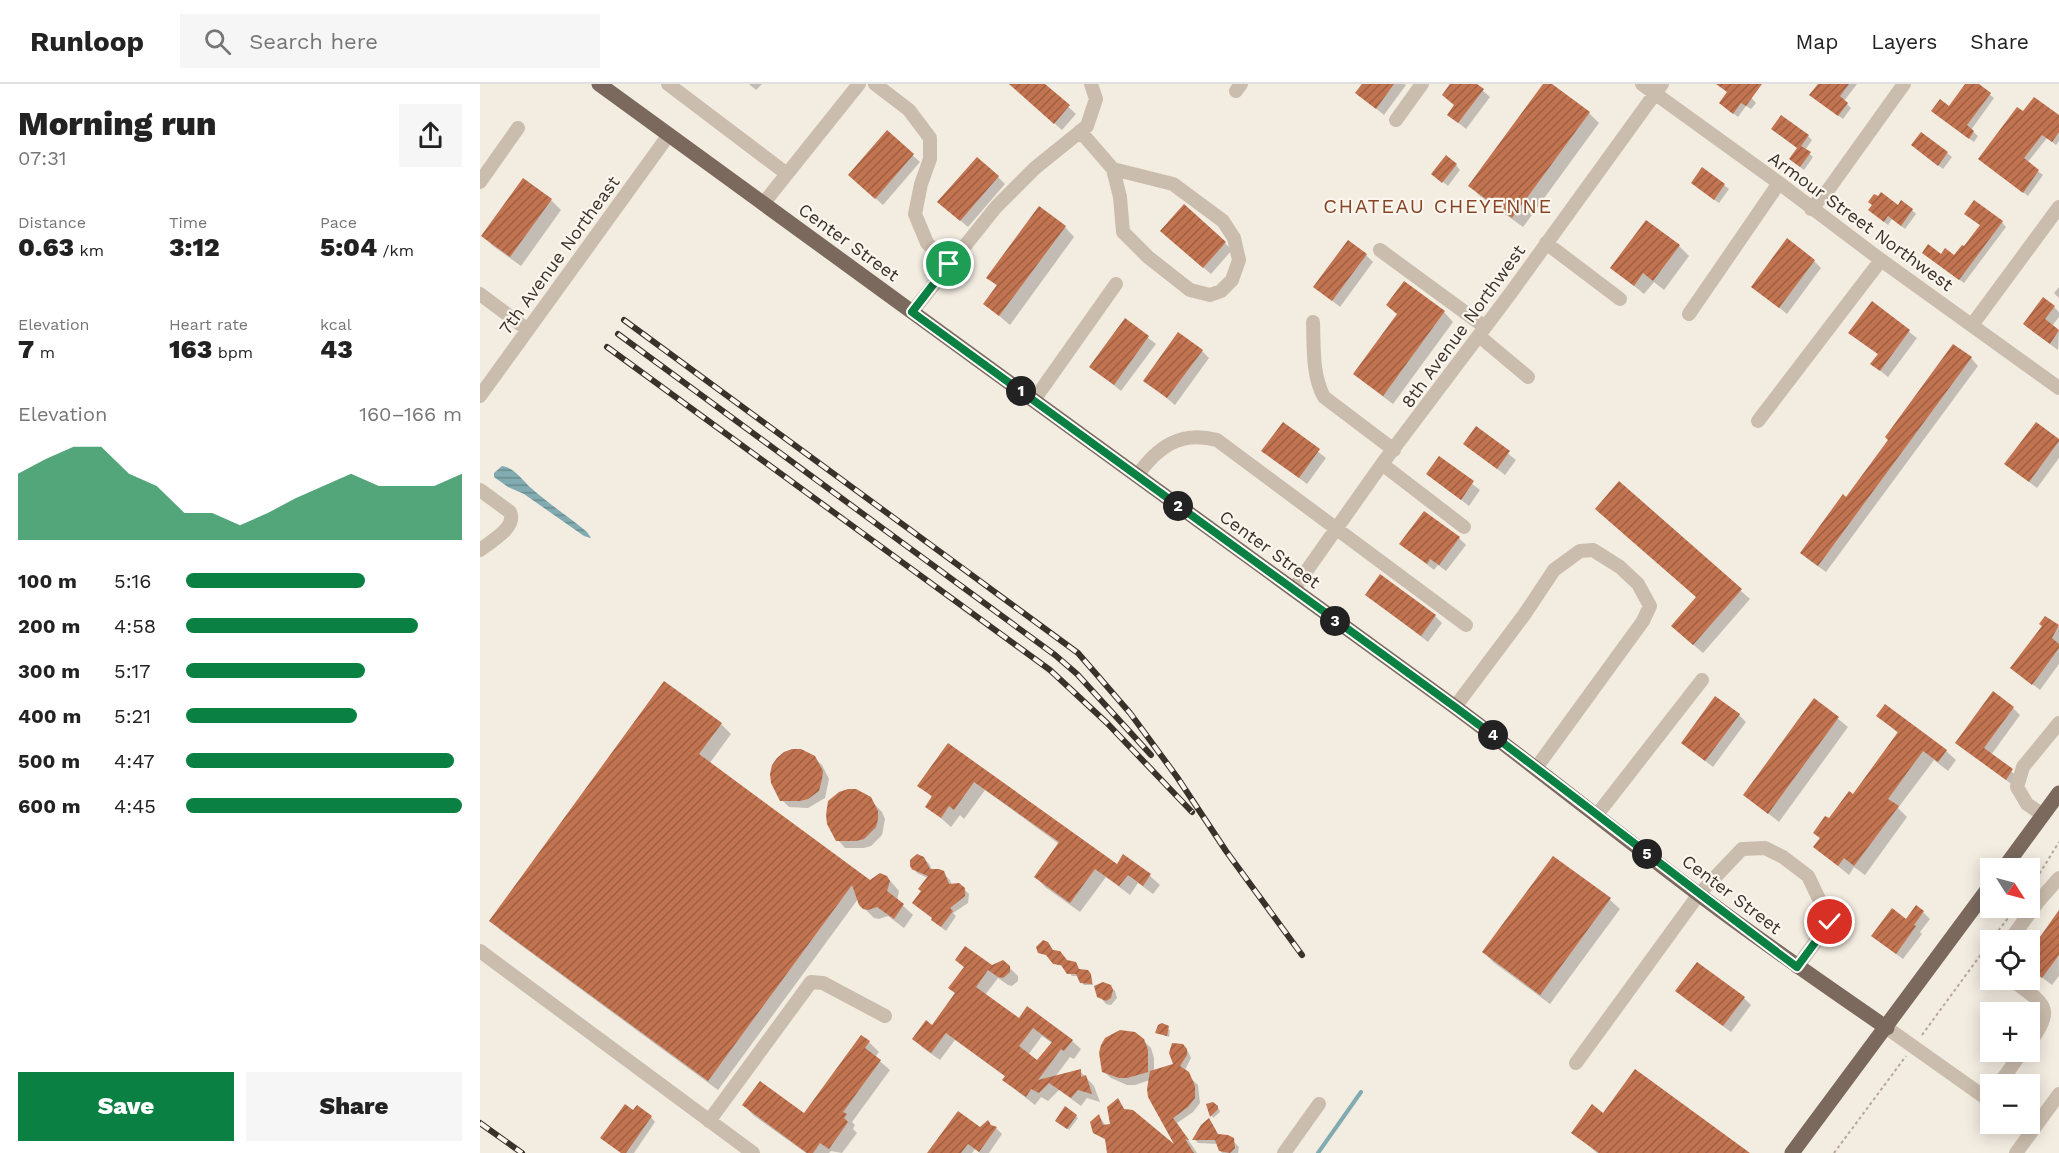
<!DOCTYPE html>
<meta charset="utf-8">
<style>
:root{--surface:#fff;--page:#f6f6f6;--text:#222;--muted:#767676;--line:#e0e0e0;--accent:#0b8043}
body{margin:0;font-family:"Work Sans",sans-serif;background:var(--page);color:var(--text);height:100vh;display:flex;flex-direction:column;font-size:22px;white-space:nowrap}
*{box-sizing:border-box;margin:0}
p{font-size:20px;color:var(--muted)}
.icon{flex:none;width:33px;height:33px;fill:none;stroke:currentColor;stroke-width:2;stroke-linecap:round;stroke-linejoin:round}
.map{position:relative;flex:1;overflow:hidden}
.drawer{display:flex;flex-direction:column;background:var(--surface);width:480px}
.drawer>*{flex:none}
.needle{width:39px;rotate:126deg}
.buttons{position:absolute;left:1500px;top:774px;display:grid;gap:12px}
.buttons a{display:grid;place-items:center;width:60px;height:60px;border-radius:0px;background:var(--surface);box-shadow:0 3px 15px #0003;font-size:30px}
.pin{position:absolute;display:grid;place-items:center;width:51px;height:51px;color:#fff;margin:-26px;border:3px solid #fff;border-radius:50%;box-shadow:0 2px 6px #0007}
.km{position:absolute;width:30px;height:30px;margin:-15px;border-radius:50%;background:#222;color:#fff;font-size:16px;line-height:30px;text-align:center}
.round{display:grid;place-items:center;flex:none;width:63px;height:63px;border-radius:0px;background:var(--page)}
.overview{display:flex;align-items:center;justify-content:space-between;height:102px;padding:0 18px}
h1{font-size:33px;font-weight:800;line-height:45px}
.figures{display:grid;grid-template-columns:repeat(3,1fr);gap:9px;height:102px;padding:6px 18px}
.figures div{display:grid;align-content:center}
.figures b{font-size:26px;font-weight:800}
.figures small{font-size:16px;font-weight:400}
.figures p{font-size:16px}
.chart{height:168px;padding:12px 18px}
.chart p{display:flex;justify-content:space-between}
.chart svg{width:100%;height:108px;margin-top:6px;fill:var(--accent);opacity:.7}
.primary-button{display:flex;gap:12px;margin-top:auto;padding:12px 18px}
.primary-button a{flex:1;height:69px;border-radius:0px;background:var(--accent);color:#fff;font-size:24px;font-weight:800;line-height:69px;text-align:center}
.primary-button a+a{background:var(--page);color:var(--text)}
ul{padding:0 18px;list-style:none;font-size:20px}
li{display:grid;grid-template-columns:96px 72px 1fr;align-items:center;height:45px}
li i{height:15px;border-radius:8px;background:var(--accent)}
header{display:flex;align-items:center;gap:36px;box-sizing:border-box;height:84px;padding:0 30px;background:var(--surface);border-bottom:2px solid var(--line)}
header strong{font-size:28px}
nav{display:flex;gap:33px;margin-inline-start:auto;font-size:21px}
.search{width:420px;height:54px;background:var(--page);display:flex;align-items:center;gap:15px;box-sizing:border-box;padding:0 21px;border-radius:0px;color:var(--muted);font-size:22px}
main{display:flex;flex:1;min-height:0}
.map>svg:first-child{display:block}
.water{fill:url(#water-rules)}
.shadow{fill:#0003;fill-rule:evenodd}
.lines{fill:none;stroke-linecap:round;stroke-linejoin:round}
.stream{stroke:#81abb0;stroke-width:4}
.building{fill:url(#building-hatch);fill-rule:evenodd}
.path{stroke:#b7a797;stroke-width:2;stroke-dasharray:3 3;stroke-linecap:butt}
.minor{stroke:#cbbdad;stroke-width:14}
.major{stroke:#7b695d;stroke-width:15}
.rail-casing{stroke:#3a312b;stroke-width:6}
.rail{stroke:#faf6ee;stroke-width:4;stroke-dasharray:11;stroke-linecap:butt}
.route-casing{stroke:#fff;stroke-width:12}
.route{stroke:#0b8043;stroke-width:8}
.labels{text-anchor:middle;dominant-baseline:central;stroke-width:4.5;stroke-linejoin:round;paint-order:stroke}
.street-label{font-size:18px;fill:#3a312b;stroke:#faf6ee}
.neighbourhood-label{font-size:20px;letter-spacing:1.5px;fill:#874427;stroke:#faf6ee}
</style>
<header>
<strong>Runloop</strong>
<div class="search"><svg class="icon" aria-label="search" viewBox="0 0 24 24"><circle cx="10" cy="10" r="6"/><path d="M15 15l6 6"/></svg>Search here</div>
<nav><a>Map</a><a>Layers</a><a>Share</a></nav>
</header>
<main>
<section class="drawer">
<div class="overview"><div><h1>Morning run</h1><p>07:31</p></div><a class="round"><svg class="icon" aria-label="share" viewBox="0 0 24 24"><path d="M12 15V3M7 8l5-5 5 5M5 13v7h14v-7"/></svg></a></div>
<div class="figures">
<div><p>Distance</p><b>0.63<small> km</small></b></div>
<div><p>Time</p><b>3:12</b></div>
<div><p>Pace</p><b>5:04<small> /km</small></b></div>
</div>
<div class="figures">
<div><p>Elevation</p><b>7<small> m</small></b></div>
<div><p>Heart rate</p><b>163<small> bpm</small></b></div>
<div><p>kcal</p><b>43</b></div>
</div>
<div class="chart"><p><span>Elevation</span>160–166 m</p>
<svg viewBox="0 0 160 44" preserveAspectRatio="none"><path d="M0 44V17L10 11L20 6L30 6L40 17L50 22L60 33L70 33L80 38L90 33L100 27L110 22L120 17L130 22L140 22L150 22L160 17V44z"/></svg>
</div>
<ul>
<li><b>100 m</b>5:16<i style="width:65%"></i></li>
<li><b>200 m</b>4:58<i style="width:84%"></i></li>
<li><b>300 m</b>5:17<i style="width:65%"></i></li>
<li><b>400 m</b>5:21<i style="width:62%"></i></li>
<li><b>500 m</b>4:47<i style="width:97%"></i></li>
<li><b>600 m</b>4:45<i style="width:100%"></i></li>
</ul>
<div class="primary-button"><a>Save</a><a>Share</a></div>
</section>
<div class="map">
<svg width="1579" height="1069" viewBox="0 0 1579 1069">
<defs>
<pattern id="water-rules" width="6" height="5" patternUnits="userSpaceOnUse" patternTransform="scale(1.5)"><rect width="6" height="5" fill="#81abb0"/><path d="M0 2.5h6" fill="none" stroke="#6b8c8f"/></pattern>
<pattern id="building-hatch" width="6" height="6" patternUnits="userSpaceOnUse" patternTransform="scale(1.5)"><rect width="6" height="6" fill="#c27350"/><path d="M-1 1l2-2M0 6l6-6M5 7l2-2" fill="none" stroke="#9f5f43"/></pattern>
</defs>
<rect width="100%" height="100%" fill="#f3ece1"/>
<!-- water -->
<path class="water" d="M22,382C35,384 42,396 51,404C69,420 89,433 107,448L111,454L104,452L44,410L28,403L14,393V389Z"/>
<!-- shadow -->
<path class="shadow" d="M269,0H282L276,6Z
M530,0H564L596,30L582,46Z
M884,0H924L926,1L904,31L877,9Z
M972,0H995L1010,13L986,45L969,31L976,22Z
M1065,0H1069L1109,29L1119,39L1043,143L1000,112L990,102Z
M1238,0H1259L1276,19L1271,25L1266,22L1258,33L1245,23L1248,8Z
M1340,0H1377L1364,17L1371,24L1363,35L1336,16Z
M1486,0H1496L1514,14L1491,46L1498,52L1494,58L1457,31L1470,24Z
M1543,29L1579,33V57L1576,61L1567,54L1547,79L1563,91L1548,112L1505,79Z
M407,48L440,78L403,121L377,98Z
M1328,52L1332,56L1325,66L1333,73L1324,86L1310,75Z
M1433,61L1467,69L1472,73L1463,85Z
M976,81L980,86L968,102L958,94Z
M518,93L525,100L488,143L467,125Z
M44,96L71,116L81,126L41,182L13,162L3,152Z
M1244,101L1249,105L1239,119L1217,103Z
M1418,123L1432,126L1436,130L1425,145L1412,135L1408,141L1394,130Z
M1490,134L1522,138L1526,143L1484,199L1448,173H1474L1484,165L1501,142Z
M585,143L594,153L530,241L505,220L518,203L508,193Z
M689,154L745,159L752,166L731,190Z
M1199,162L1209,172L1184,206L1174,198L1164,210L1132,184Z
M886,171L893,178L860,223L835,203Z
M1334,177L1341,184L1307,230L1273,203Z
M1579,203V214L1574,209Z
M1392,219L1437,254L1408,293L1392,280L1399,271L1378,256Z
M1574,223L1579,228V233L1572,242L1579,247L1578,266L1552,247Z
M964,228L973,238L913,320L885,299L875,290Z
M645,236L676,260L641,307L611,283Z
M722,267L729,274L695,321L665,296Z
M1491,274L1498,282L1346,488L1329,476L1322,469L1367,415L1410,356Z
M803,340L846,374L827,400L783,367Z
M996,344L1036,376L1025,391L985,360Z
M1579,356V374L1557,404L1526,380Z
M959,374L1000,406L989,422L948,390Z
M1140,399L1270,515L1223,569L1202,551L1217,514Z
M979,454L986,461L966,487L958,481L954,486L921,460Z
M887,511L955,532L962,539L948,558Z
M1566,534L1579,543V580L1560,606L1532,584L1563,542Z
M1335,616L1368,643L1299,738L1265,711Z
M1533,624L1540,631L1511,671L1539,694L1534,702L1477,659Z
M1259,631L1266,638L1233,683L1203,659Z
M1398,632L1466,667L1476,676L1468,687L1454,676L1418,724L1427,733L1385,791L1374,783L1369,791L1335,763L1349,736L1373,712L1419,650Z
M241,640L251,650L229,680L390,797L407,793L419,807L417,816L433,831L424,844L408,832L399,835L394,834L380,820L378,815L238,1006L20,846L11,836Z
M469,661L637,782L644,772L670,792L680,801L673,810L658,799L650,811L626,793L600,828L565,803L556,793L579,760L505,706L484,735L480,731L471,743L447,722L453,714L439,701Z
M334,674L342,681L349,695L345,714L328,724L309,723L302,716Z
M384,709L402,728L405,735L402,751L391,762L384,764H365L358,756Z
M442,772L450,781L452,786L461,787L470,796L472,801L481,802L489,810L488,819L473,829L476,832L466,847L457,840L443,807L448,794L437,789L431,779Z
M1130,816L1140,825L1070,920L1013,878L1004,868Z
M1443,828L1450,835L1440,848L1442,850L1423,875L1400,858Z
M1578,830L1579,892L1572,901L1550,884V869Z
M573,867L599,887L609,890L612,894L613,901H604L598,892H592L584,882L577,881L569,873L560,868Z
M477,876L512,883H529L538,892V897L532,902L528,901L518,894L505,911L539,936L592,957L601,965L594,975L590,973L575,993L600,987L614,1002L620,1018L607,1014L601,1022L579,1006L568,1017L561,1013L555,1021L533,1004L524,996L526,993L475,956L460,976L443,964L434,955L452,943L476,910L470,904L485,884ZM562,952L572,959L558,978L548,971Z
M630,902L635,907L637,914L631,921L626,920L621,914Z
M1204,914H1264L1271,921L1251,948Z
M684,940L690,947L689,953L677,949Z
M647,947L663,956L671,964L674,974V987L694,980L702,962L708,967L711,974L704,988L718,1001L720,1019L713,1028L697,1039L717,1069H630L627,1057L614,1048L619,1032L626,1042L632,1041L638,1016L646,1027L699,1066L670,996L655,1001H647L631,994L623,987L626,955L632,950Z
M389,958L399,968L395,973L410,986L372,1038L375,1041L373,1045L377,1049L362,1069L351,1067L349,1069H326L273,1031L264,1021L324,1031Z
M728,1021L739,1025L740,1028L733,1034Z
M153,1028L171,1033L175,1038L154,1069H142Z
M1123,1031L1265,1069H1117L1093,1048Z
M596,1032L598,1034L589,1046L579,1038Z
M729,1036L739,1052L750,1054L759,1063L758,1069H742L737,1060L718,1059L714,1055Z
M516,1044L522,1050L509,1069H500L495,1065L492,1069H449L500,1045Z"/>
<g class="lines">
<!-- stream -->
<path class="stream" d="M838,1069L881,1008"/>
</g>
<!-- building -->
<path class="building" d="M529,0H565L590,21L574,40Z
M882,0H914L896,25L875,9Z
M970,0H997L1004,5L978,39L967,31L974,21L962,11Z
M1063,0H1072L1110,28L1032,134L988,102Z
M1236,0H1282L1266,22L1261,19L1253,30L1239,19L1247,8Z
M1338,0H1369L1360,12L1368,19L1358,32L1329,11Z
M1485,0H1499L1511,9L1487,41L1494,47L1489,55L1451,27L1460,15L1469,22Z
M1554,13L1579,31V48L1572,58L1562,51L1544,74L1559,86L1543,109L1498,75L1537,23L1543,27Z
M1301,31L1329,51L1321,62L1331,68L1320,83L1309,75L1317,64L1291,45Z
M407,46L434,70L395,115L368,91Z
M1441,48L1468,68L1458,82L1431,61Z
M966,71L977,80L962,99L951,90Z
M497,73L519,92L480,137L457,118Z
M1222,83L1245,100L1234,116L1211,99Z
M43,94L72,115L30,173L1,152Z
M1401,108L1418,121L1421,116L1433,125L1421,142L1408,132L1404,138L1388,126L1392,121L1388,118L1394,110L1398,112Z
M1494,116L1523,137L1479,196L1442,169L1448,160L1461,170L1465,164L1474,171L1482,161L1484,162L1500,141L1484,130Z
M704,120L746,158L723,184L680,147Z
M559,122L586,142L519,232L503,220L517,201L506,194Z
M1166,136L1200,161L1173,197L1163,189L1154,202L1130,184Z
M1307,154L1335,176L1299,224L1271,203Z
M868,156L887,170L852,217L833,203Z
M924,197L965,227L903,312L873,290L917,230L906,221Z
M1563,213L1575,222L1565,235L1579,246L1570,260L1543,240Z
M1392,217L1430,246L1400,287L1390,280L1398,270L1368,249Z
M645,234L669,252L634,301L609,283Z
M698,248L723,266L687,314L663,297Z
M1473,260L1492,273L1338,482L1320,469L1363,410L1366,413L1408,356L1405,353Z
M803,338L840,365L819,394L781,367Z
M1556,338L1579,355V357L1549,398L1524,380Z
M996,342L1030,367L1017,385L983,360Z
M959,372L994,397L981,416L946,390Z
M1139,397L1262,505L1213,561L1191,542L1216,513L1115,425Z
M944,427L980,453L959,481L950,475L947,480L919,460Z
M900,490L956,531L941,552L885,511Z
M1565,532L1579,541L1572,554L1579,560V564L1552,601L1530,584L1562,542L1559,540Z
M184,597L242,639L219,670L390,796L400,789L407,792L410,797L407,807L424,820L414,835L397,823L388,826L383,825L379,821L372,801L228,997L9,837Z
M1513,607L1534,623L1504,664L1533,685L1526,696L1475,659Z
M1235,612L1260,630L1225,677L1201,659Z
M1334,614L1359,633L1288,730L1263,711Z
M1405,620L1467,666L1458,678L1443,667L1408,715L1419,722L1374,782L1364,774L1358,782L1333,763L1340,754L1333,749L1345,732L1349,734L1369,707L1373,710L1418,648L1396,632Z
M468,659L637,780L643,770L671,790L663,802L648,791L639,802L615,785L590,819L554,793L579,758L494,698L474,726L469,722L461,734L445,723L452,712L437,702Z
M312,665H321L335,672L343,687L342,695L339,707L328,715L320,717H300L291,699L290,690L292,681L297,674L304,668Z
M368,705H376L391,713L398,727V735L396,743L384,755L376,757H356L347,740L346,731L348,717L359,708Z
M437,770L444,773L450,785H459L464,787L469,800L479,799L485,804V812L470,824L473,827L461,843L451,836L452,834L432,819L441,807L438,805L448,792L431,785H432L430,782V776Z
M1073,772L1131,814L1060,911L1002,868Z
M1436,821L1444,827L1434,841L1436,842L1416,870L1391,852L1412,824L1426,835Z
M1579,826V871L1562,894L1550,884V867Z
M563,856L568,858L573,866L580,867L587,876L596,878L599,885L608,886L611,890L612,900L600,899L596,890H587L581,881L573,880L566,871L558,869L556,863Z
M485,862L512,881L523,876L530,882V888L523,894L518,893L508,886L496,903L539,934L547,922L593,956L584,967L581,965L558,996L601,985V993L606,991L612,1010L598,1006L591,1014L569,999L559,1009L551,1005L546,1013L522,996L525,992L466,949L451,969L432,955L446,936L452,941L475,909L468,904L484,883L475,876ZM553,944L572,958L557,976L539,962Z
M1217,878L1265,913L1243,942L1195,907Z
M623,898L631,901L633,906L631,914L626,917L617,913L614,902Z
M682,939L689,942L687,952L675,949L678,941Z
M640,946L655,948L664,955L668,966V988L647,994H639L622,988L619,969L621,961L625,954Z
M381,951L390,957L385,964L401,976L363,1028L367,1030L364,1034L368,1038L349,1065L340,1059L333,1069H327L262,1021L280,997L324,1029Z
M692,959L703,960L707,965V971L700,982L709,988L715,1002V1014L708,1023L693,1034L709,1056L705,1055L714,1069H627L625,1055L613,1049L610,1038L619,1030L623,1041L630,1040L627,1023L638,1014L644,1025L653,1026L694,1060L668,1013L667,1005L670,987L693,980L689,969Z
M1155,985L1270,1069H1119L1091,1049L1112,1020L1123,1029Z
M733,1018L738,1022V1025L730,1033L726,1020Z
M145,1020L153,1026L157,1021L172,1032L146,1069H141L120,1054Z
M585,1022L597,1031L587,1045L575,1037Z
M478,1027L500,1043L508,1036L511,1041L517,1043L499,1068L488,1060L481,1069H447Z
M729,1034L738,1050L748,1051L754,1054L755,1064L750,1069L739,1067L735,1056H712L721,1041Z"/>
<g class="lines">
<!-- path -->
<path class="path" d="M1550,805L1579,758
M1511,856L1536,824
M1442,951L1510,858
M1354,1069L1426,972"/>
<!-- minor -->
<path class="minor" d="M188,0L307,90
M395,0L429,26L450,54V75L441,100L435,130L447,159L469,180
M1162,0L1299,99L1401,176L1579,304
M756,7L761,0
M916,36L942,0
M600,47L633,85
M633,85L693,100L743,137L754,154L759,176L752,196L741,207L730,211L710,206L668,173L643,148L640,113Z
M0,98L38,44
M283,120L379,0
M1331,125L1348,106L1424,0
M1066,159L1140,215
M900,166L1005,243
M0,210L48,246
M432,228L516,123L555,84L607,42L616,15L611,0
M1209,230L1299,99
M833,238C834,263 832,291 844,313L914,366
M1492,241L1579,123
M999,252L1048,293
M0,312L188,52
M554,316L636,200
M1278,337L1401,176
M902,380L984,443
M657,392C677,363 701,346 737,356L986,541
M0,406L30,428C37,444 11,457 0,466
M813,506L902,380L1030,210L1182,0
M975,623L1044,531L1074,486L1100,467L1113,466L1140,483L1158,500L1170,522L1163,537L1056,684
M1563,731L1547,720L1537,703L1543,683L1579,639
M1116,732L1222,596
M1530,856L1557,819L1579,794
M0,867L273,1069
M1532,896C1562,919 1577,922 1550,958
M1407,944L1510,1017
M1096,979L1219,810L1262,765L1285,764L1303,773L1328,792L1350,838L1317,883
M1519,1000L1542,968
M229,1037L331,898L343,899L405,932
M804,1069L839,1020
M1536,1069L1579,1010"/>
<!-- major -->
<path class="major" d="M119,0L975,623C1057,684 1136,748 1217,809C1279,856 1343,900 1407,944
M1524,784L1579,709
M1312,1069L1510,802"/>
<!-- rail casing -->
<g class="rail-casing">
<path id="rail" d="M144,236L598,569L650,629L697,693L746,767L822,871
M138,250L575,571L597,590L671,671
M127,263L570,586L627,639L712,728
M0,1039L42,1069"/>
</g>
<!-- rail -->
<use href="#rail" class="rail"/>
</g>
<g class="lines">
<!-- route casing -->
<g class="route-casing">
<path id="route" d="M469,180L432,228L975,623C1090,708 1202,798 1317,883L1350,838"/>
</g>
<!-- route -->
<use href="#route" class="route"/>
</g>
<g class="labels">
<!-- street labels -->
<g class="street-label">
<text transform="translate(1381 137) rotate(36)">Armour Street Northwest</text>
<text transform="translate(369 158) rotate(36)">Center Street</text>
<text transform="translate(79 171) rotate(-54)">7th Avenue Northeast</text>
<text transform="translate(983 242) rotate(-54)">8th Avenue Northwest</text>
<text transform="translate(790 465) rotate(36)">Center Street</text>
<text transform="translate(1252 810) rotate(37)">Center Street</text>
</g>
<!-- neighbourhood labels -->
<g class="neighbourhood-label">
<text x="958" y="122">CHATEAU CHEYENNE</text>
</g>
</g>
</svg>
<div class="buttons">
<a><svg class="needle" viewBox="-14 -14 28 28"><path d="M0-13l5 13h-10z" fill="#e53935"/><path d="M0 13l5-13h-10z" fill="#767676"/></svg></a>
<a><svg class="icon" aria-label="locate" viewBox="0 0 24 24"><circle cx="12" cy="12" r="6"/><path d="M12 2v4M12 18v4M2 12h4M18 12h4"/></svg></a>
<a>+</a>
<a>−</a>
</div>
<div class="pin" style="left:469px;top:180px;background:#1e9e55"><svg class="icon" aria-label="arrive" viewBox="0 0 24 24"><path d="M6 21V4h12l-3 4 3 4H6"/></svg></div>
<div class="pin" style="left:1350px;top:838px;background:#d93025"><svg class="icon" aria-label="check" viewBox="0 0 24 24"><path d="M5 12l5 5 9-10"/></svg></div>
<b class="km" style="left:541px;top:307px">1</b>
<b class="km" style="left:698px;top:422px">2</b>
<b class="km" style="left:855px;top:537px">3</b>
<b class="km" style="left:1013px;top:651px">4</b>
<b class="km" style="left:1167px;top:770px">5</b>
</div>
</main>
